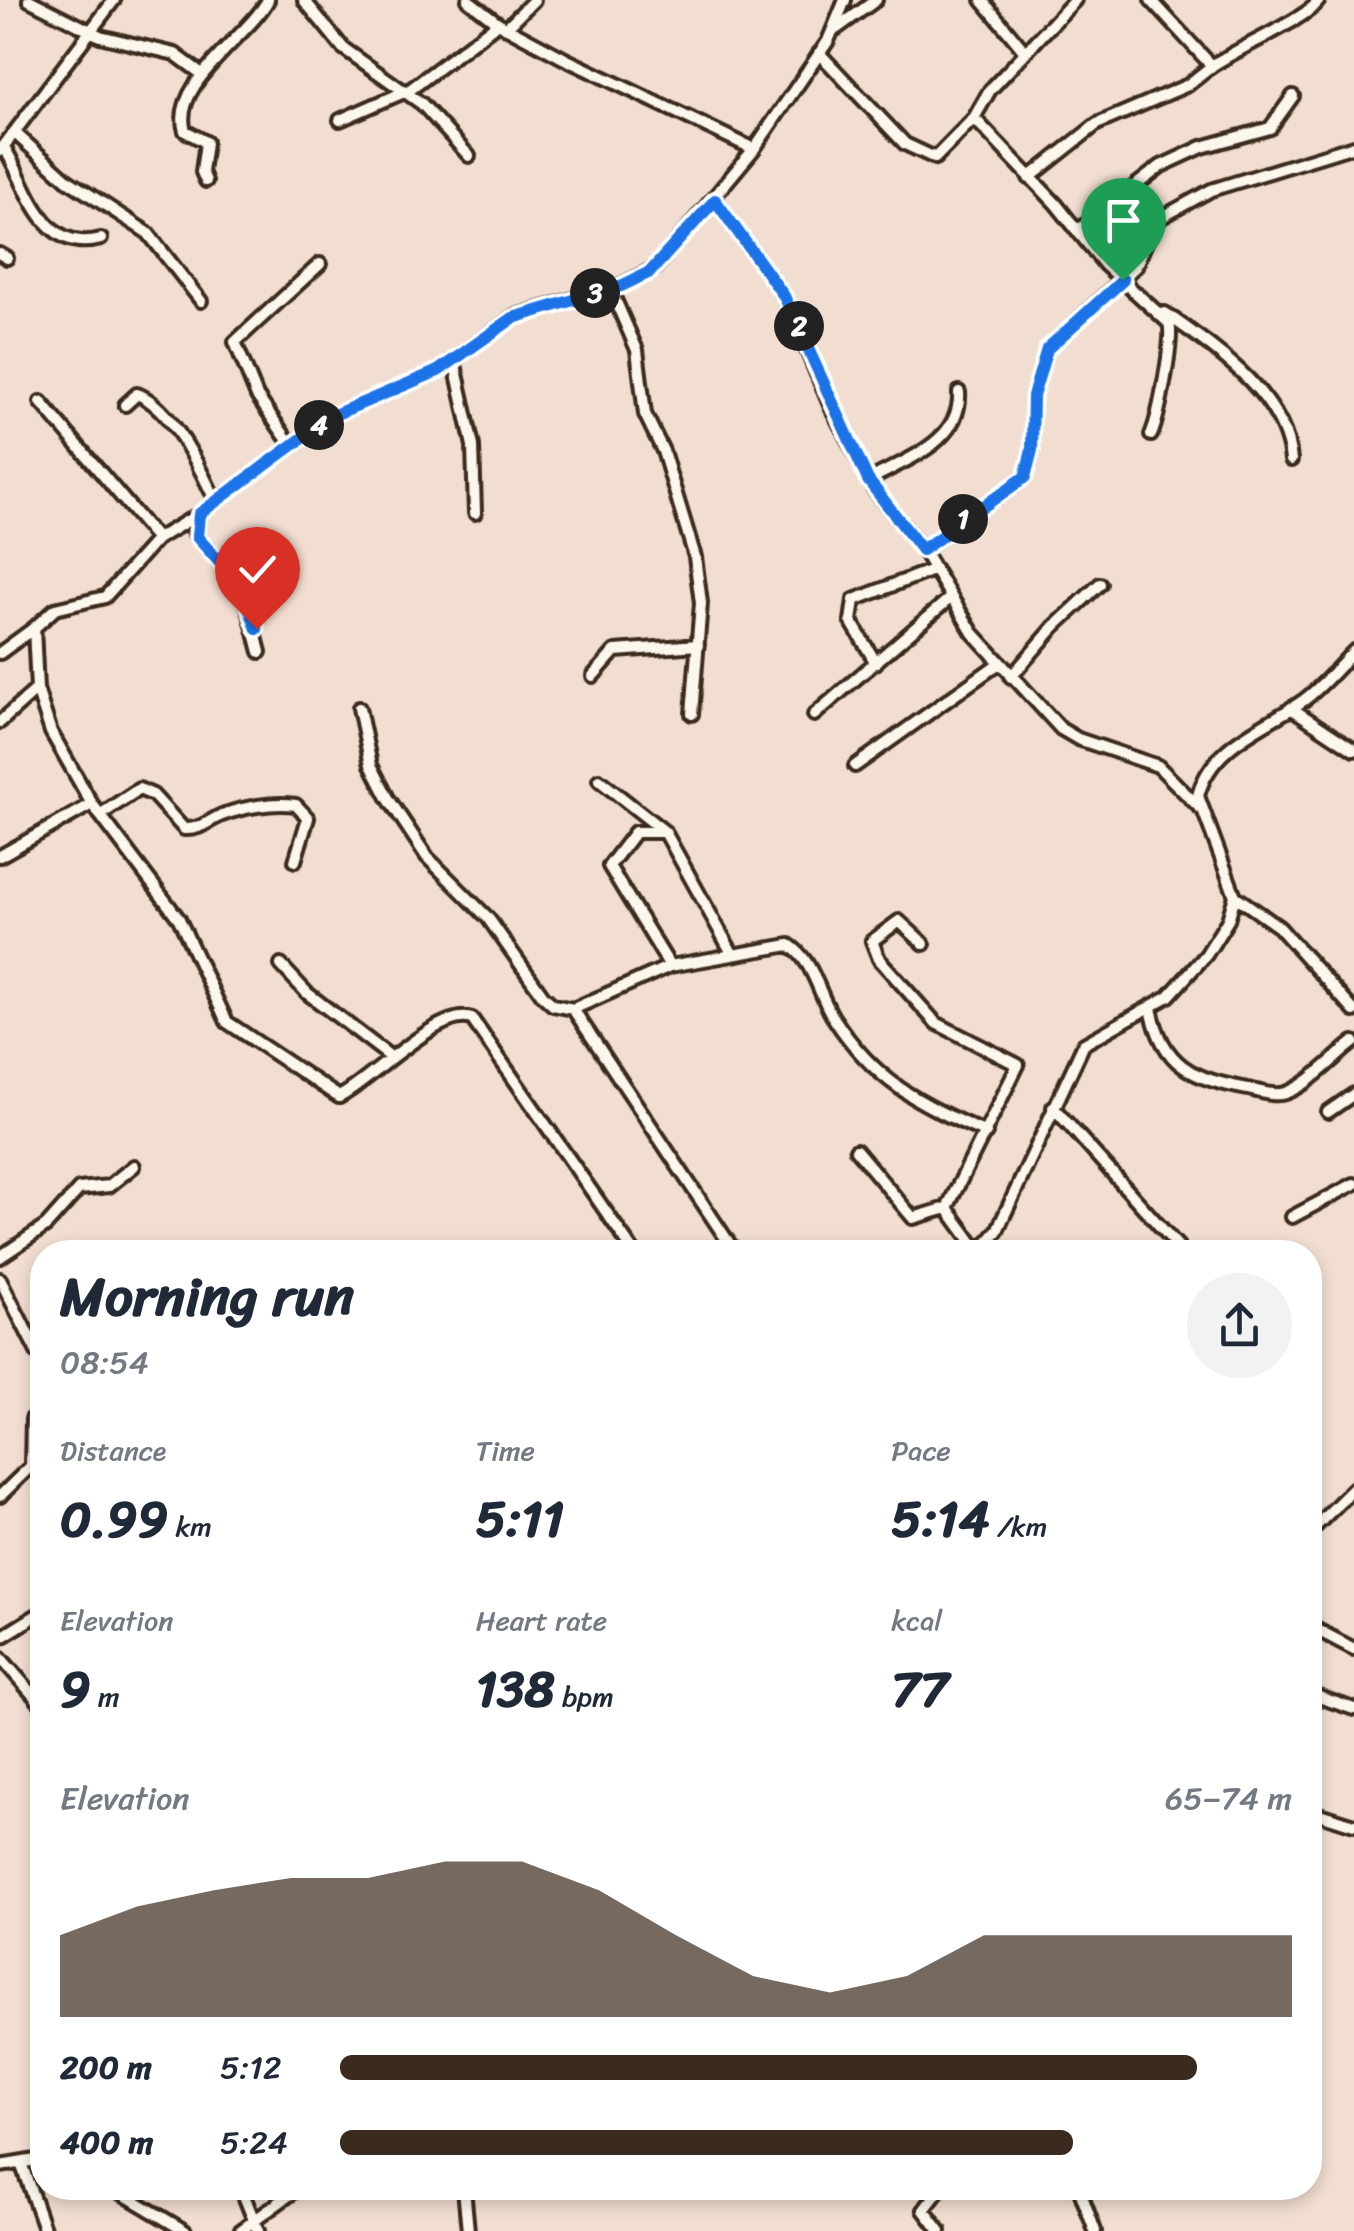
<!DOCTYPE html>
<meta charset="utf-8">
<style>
:root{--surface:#fff;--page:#f2f2f3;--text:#1f2937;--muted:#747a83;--accent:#3b2a1e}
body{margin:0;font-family:Sriracha,sans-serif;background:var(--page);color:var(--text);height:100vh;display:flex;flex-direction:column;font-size:38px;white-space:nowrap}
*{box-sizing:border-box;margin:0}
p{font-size:32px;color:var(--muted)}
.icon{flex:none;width:55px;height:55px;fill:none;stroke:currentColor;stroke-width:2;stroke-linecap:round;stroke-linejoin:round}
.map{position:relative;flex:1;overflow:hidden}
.panel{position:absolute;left:30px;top:1240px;width:1292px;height:960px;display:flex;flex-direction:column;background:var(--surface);border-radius:40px;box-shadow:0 5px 15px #0003}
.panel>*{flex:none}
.pin{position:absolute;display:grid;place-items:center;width:85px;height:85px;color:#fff;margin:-102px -42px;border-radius:50% 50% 50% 0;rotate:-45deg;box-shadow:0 0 10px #0007}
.pin .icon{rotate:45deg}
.km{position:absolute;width:50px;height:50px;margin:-25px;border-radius:50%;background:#222;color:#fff;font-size:28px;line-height:50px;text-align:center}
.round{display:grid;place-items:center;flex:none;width:105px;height:105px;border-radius:52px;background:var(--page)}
.summary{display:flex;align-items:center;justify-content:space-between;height:170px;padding:0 30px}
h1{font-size:55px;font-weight:700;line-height:75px}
.figures{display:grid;grid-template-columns:repeat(3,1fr);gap:15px;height:170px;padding:10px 30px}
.figures div{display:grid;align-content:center}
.figures b{font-size:50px;font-weight:700}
.figures small{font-size:28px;font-weight:400}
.figures p{font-size:28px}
.chart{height:280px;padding:20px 30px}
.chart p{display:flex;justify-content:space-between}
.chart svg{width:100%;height:180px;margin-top:10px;fill:var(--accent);opacity:.7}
ul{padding:0 30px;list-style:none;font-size:32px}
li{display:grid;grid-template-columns:160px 120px 1fr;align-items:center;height:75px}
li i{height:25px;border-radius:12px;background:var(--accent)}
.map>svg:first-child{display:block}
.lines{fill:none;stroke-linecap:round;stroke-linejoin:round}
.minor-casing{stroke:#3b2a1e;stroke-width:18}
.minor{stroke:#fbf7ec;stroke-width:10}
.route-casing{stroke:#fff;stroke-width:20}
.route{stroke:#1a73e8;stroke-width:12}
</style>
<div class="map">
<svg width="1354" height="2231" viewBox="0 0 1354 2231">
<rect width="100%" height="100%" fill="#f1ded0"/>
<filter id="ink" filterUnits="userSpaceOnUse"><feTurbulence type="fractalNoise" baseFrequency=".01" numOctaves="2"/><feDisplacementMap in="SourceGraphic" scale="20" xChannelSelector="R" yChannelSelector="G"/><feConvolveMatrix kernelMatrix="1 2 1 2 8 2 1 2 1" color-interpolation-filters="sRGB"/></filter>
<g filter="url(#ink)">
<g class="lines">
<!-- minor casing -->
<g class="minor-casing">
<path id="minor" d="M29,0L100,36L175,54L202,74
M304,0L343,48L422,104L469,156
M468,0L498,23L565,59L754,149
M982,0L1025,52
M1151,0L1212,66C1234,50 1312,16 1319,0
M506,28L534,0
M836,29L876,0
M819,53L905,144L935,158L974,118L990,90L1075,0
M974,118L1056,204L1105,265L1169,323C1174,338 1159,417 1151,435
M340,120L411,89L498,23
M16,134L67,180L148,233L201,301
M4,147C28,186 42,255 101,239
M0,151L114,0
M1029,178L1097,124L1188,85L1212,66
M206,181L202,172L206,142L185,131C170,84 248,37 268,0
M715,200L784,296L830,405L873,488L923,550L973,633L1061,729L1078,739L1158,766L1200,808
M1078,230L1161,166L1202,147L1270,128L1293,96
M0,254L7,258
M610,288L637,350L645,414L663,451L695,557L701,603L692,714
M1165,313C1214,348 1285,394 1291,460
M454,360L473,446L475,513
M41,402L157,539
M125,405L137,394C172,407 201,470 216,502
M291,445L257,396L235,342L320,264
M869,480C906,459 962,442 959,392
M199,514L195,534L244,591L260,652
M923,550L1025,477L1032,450L1033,396L1047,349L1136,266L1155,221L1211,190L1354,146
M0,653L34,628
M876,663L851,621L854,600L935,569
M593,676L615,651L698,645
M1011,677L1054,627L1100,584
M359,708L371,765L388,798L427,857L488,918L543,996L553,1005L573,1009L735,1252
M1291,708L1354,750
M814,715L949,599
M0,722L37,689
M855,766L998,664
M599,780L665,832L732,953
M100,815L139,789L153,795L184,829C200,830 208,821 222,815C244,807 272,802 296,805L308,818L295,861
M662,832H635L609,866L670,966
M0,856L92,804
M1235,896L1279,927L1354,1011
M924,944L899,921L872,941L879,959L936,1023L1018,1065L947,1208L979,1252
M281,965L307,993L392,1058
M1151,1008C1162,1066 1193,1079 1248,1089C1259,1091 1274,1097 1286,1093C1309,1085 1334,1057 1354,1042
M573,1009L670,966L789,945C814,961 818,993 833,1017C875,1082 918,1103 986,1133
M1053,1107L1183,1252
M1328,1112L1354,1094
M856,1150L913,1218L947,1208
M1292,1217L1354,1184
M634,1252L472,1019C439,1007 369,1083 339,1097L227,1022L179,919L92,804L51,732L37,689L34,628L55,609L105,597L157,539L199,514L334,415L438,371L513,317L621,285L655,268L754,149L828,41L845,0
M979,1252L997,1231L1084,1044L1169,996L1206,955L1228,920L1235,896L1198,796C1211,744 1265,728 1304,700C1322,687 1338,667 1354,651
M0,1257L46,1226L79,1189L109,1186L134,1166
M0,1279L38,1354
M0,1496L31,1466L32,1419L41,1405
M1310,1532L1354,1488
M1310,1626L1354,1649
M0,1638L42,1612
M0,1657L42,1705
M1310,1694L1354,1709
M1310,1811L1354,1825
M21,2163L45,2231
M0,2166L42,2159
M113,2188L185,2231
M241,2188L258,2231
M464,2188L468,2231
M1079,2188L1095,2231
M240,2231L299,2188
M940,2231L924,2210L941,2188"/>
</g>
<!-- minor -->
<use href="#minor" class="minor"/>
</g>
</g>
<g class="lines" filter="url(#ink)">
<!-- route casing -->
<g class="route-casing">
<path id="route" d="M257,629L242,587L197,537L199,514L334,415L438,371L513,318L621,286L650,272L715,200L784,296L868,480L922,550L1025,477L1032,450L1033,396L1047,349L1123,280"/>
</g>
<!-- route -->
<use href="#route" class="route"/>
</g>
</svg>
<div class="pin" style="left:1123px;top:280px;background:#1e9e55"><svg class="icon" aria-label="arrive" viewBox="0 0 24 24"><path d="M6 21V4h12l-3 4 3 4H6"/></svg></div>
<div class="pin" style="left:257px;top:629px;background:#d93025"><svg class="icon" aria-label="check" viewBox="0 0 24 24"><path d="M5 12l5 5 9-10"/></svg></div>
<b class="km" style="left:963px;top:519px">1</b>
<b class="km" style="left:799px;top:326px">2</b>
<b class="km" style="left:595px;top:293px">3</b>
<b class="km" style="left:319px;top:425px">4</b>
<section class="panel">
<div class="summary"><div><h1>Morning run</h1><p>08:54</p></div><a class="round"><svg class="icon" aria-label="share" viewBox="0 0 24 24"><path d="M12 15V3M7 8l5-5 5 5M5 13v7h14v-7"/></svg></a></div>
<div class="figures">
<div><p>Distance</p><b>0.99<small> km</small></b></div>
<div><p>Time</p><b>5:11</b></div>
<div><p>Pace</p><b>5:14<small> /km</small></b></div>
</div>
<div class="figures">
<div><p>Elevation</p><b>9<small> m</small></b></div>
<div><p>Heart rate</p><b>138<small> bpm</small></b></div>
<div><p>kcal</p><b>77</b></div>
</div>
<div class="chart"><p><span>Elevation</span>65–74 m</p>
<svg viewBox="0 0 160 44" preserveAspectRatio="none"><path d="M0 44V24L10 17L20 13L30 10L40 10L50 6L60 6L70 13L80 24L90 34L100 38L110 34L120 24L130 24L140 24L150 24L160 24V44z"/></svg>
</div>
<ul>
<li><b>200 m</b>5:12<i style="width:90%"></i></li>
<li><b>400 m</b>5:24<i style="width:77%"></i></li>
</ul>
</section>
</div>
